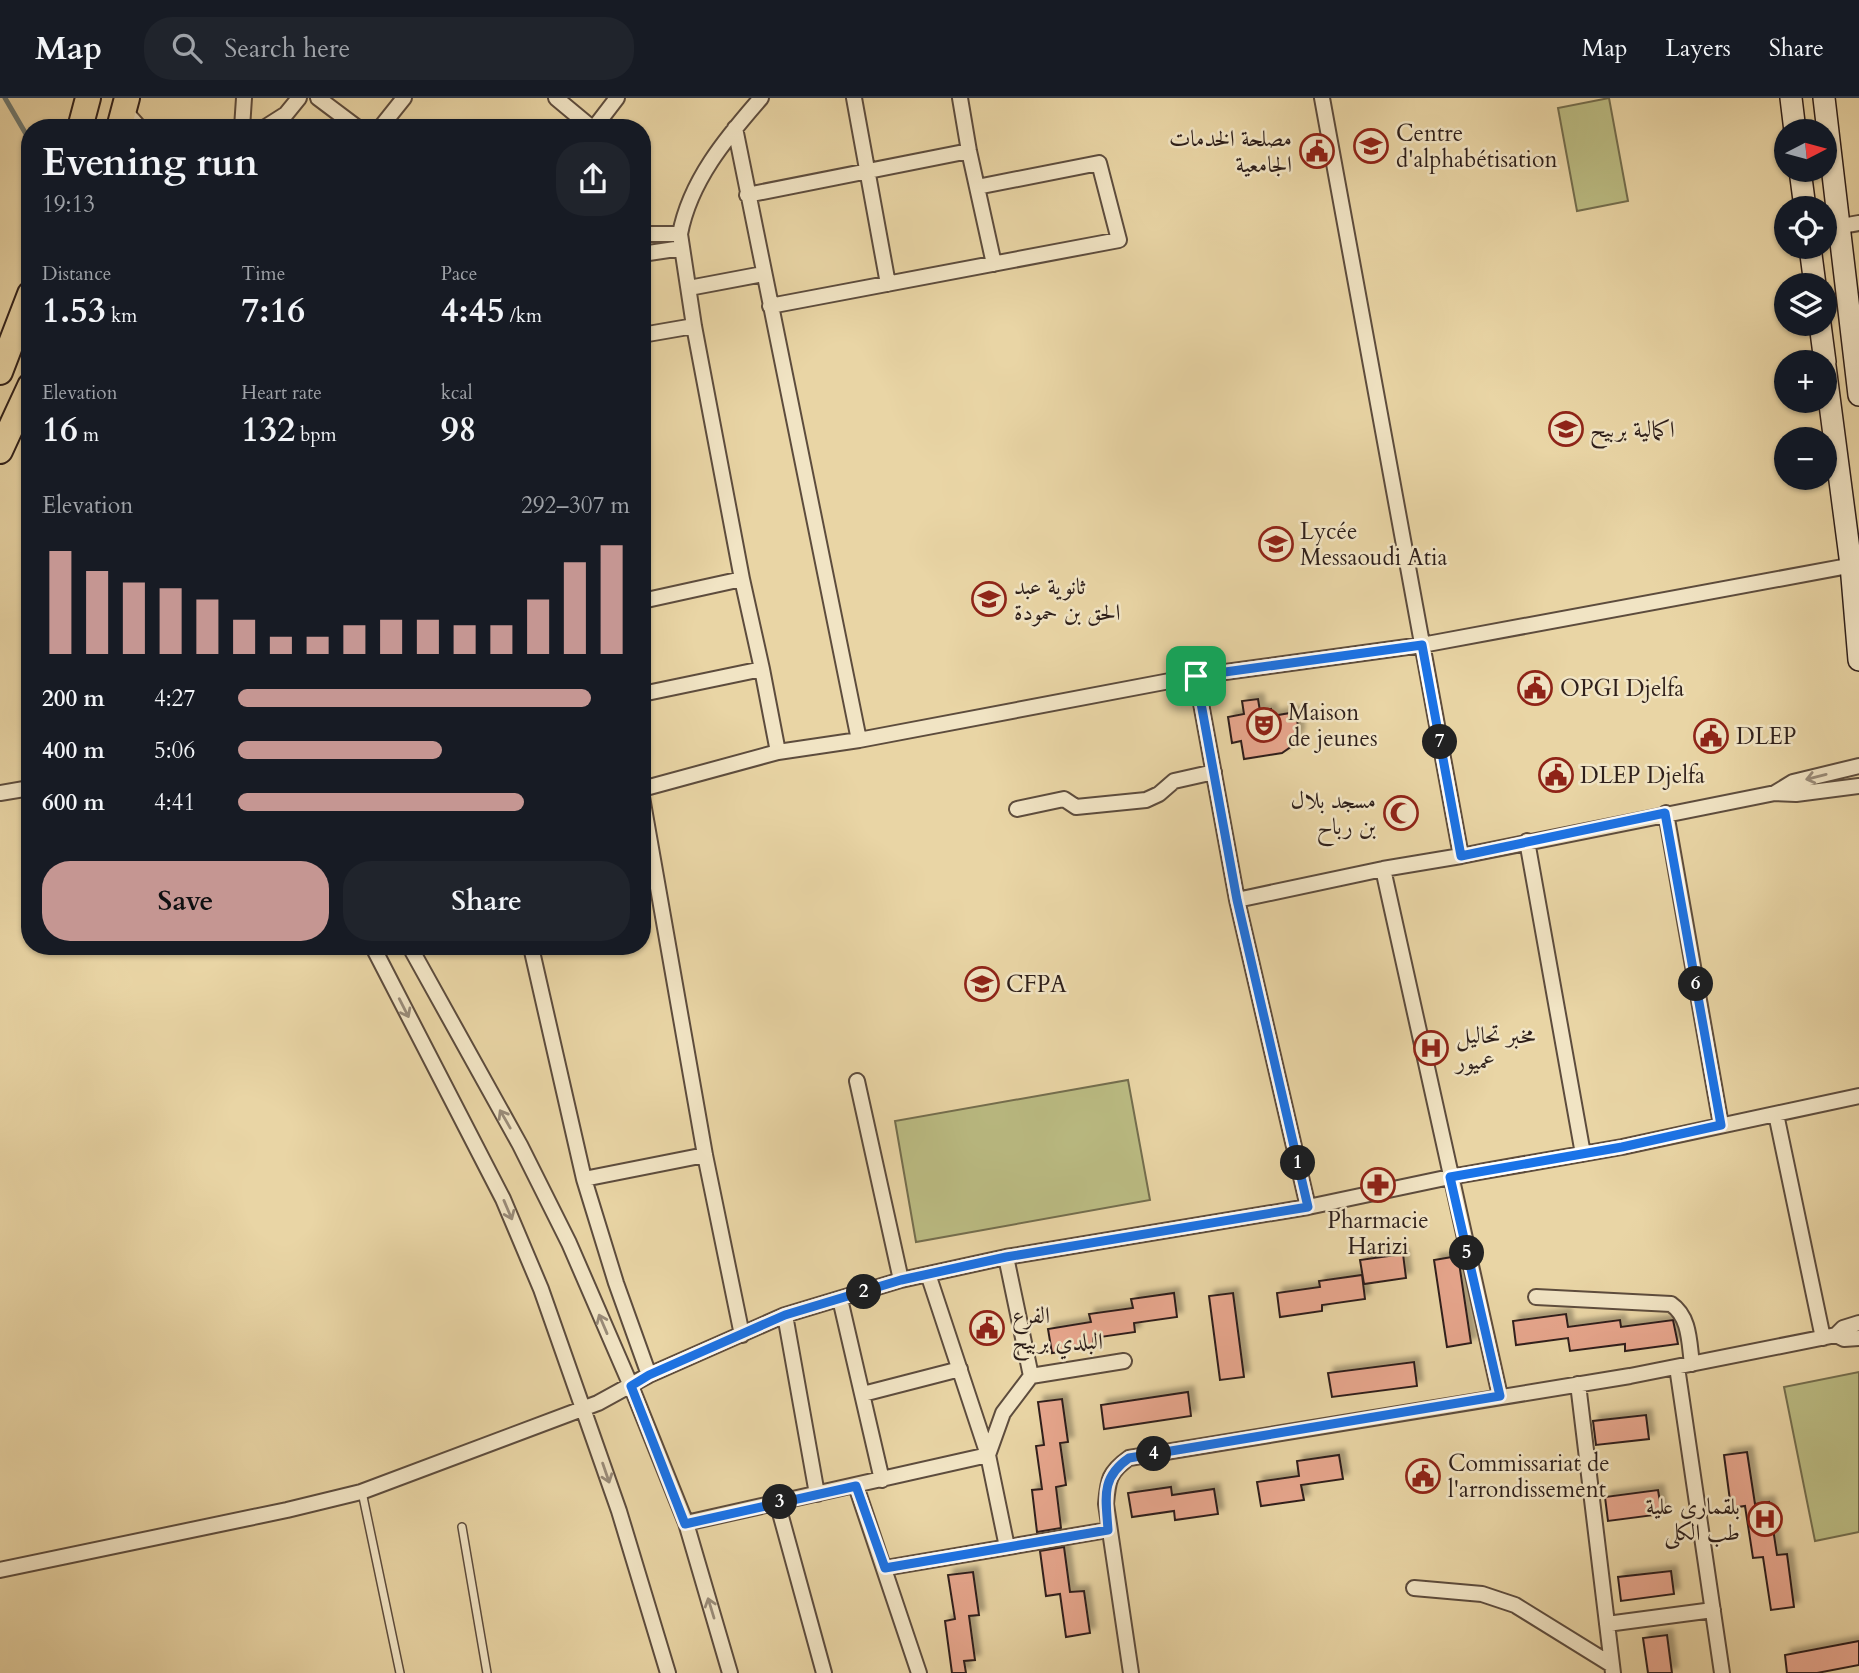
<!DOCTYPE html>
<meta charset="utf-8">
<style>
:root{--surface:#171b24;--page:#20242c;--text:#f1f3f6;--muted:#9ea1a6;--line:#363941;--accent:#c59692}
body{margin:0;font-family:Cardo,Amiri,serif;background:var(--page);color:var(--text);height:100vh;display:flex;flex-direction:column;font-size:26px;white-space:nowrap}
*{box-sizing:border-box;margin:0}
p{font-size:23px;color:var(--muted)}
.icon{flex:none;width:38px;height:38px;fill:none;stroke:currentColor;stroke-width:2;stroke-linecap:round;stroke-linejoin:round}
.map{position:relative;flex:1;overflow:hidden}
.panel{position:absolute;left:21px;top:21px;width:630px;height:836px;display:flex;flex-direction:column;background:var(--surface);border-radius:28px;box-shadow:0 2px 5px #0004}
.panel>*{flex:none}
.needle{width:46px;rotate:84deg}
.buttons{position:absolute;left:1774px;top:21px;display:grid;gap:14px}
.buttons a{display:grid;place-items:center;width:63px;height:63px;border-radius:50%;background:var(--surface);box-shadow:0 2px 5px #0004;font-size:35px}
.pin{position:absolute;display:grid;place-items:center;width:60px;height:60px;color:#fff;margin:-30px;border-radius:14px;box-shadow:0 4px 10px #0006}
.km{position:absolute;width:35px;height:35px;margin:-18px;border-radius:50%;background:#222;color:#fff;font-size:19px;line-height:35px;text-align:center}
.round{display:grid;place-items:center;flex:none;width:74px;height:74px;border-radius:28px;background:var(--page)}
.summary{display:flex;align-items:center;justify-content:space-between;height:119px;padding:0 21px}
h1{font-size:38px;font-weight:700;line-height:52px}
.metrics{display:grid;grid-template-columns:repeat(3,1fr);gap:10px;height:119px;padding:7px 21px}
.metrics div{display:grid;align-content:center}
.metrics b{font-size:35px;font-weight:700}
.metrics small{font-size:19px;font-weight:400}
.metrics p{font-size:19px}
.chart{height:196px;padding:14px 21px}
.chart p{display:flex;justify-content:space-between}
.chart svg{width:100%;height:126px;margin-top:7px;stroke:var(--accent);stroke-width:6}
.primary-button{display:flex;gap:14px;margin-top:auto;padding:14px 21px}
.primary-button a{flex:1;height:80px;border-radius:28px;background:var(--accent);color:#111;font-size:28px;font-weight:700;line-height:80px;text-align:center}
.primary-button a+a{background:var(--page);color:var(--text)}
ul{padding:0 21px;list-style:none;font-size:23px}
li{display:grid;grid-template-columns:112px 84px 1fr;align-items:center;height:52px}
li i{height:18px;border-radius:9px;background:var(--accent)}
header{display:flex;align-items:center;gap:42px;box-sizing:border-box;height:98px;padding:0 35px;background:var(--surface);border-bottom:2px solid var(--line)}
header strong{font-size:33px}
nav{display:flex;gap:38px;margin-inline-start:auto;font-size:24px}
.search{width:490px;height:63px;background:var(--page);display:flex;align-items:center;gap:18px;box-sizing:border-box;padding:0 24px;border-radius:28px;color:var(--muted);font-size:26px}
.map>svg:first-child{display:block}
.green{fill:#bbbc83;stroke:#746e4e;stroke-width:2}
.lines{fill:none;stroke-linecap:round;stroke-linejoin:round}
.stream{stroke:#6e7a73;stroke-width:5}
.building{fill:#e7a68d;stroke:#2e1f1a;stroke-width:2;filter:url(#shadow)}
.service-casing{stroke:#5d4c3d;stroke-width:10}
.minor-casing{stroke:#5d4c3d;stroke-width:18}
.secondary-casing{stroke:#2e1f1a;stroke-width:24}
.trunk-casing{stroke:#2e1f1a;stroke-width:28}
.service{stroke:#f1e4c4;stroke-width:7}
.minor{stroke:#f1e4c4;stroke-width:14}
.secondary{stroke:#f1e4c4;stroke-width:21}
.trunk{stroke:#e9d5a5;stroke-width:24}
.oneway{stroke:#998b78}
.route-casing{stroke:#fff;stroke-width:14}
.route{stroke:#1a73e8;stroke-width:9}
.labels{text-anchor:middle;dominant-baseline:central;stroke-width:5;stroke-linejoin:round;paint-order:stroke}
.poi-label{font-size:23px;fill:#2e1f1a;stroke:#f1e4c4;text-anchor:start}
</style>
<header>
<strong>Map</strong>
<div class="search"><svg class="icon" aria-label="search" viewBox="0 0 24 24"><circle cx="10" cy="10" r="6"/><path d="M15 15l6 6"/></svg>Search here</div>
<nav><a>Map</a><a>Layers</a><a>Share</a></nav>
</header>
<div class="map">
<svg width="1859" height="1575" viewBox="0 0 1859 1575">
<defs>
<filter id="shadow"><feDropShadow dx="5.5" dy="-5.5" stdDeviation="2" flood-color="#0004"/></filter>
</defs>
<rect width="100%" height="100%" fill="#e9d5a5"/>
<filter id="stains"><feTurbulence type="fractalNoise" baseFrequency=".00286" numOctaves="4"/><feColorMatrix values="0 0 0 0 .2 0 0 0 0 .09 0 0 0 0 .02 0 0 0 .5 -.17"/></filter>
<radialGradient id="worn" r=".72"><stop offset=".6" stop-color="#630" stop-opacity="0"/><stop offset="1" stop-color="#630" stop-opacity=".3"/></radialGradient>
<!-- green -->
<path class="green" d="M1609,0L1628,103L1577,113L1558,10Z
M1128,982L1150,1102L916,1144L895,1023Z
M1859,1274V1434L1815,1443L1784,1289Z"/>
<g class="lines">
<!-- stream -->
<path class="stream" d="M5,0L30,43"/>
</g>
<!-- building -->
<path class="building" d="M1258,601L1260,613L1271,611L1272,618L1296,614L1299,635L1292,648L1282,655L1244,661L1241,643L1232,645L1228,619L1244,616L1242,603Z
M1403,1156L1406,1180L1364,1186L1360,1162Z
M1458,1158L1471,1245L1447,1249L1434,1162Z
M1362,1177L1365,1201L1322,1207V1213L1280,1219L1277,1195L1320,1189L1319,1183Z
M1174,1195L1177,1219L1134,1225L1135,1234L1093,1240L1094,1249L1052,1255L1048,1231L1091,1224L1089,1216L1133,1210L1131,1201Z
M1233,1195L1244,1279L1220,1282L1209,1198Z
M1566,1216L1568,1229L1620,1222L1621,1229L1673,1222L1678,1246L1625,1253V1246L1570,1253L1568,1240L1516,1247L1513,1223Z
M1414,1264L1417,1288L1332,1299L1328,1275Z
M1188,1294L1191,1318L1104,1331L1101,1307Z
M1062,1301L1068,1344L1060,1345L1066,1387L1056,1389L1061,1430L1037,1434L1032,1392L1042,1391L1036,1348L1044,1347L1038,1304Z
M1646,1317L1649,1341L1596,1347L1593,1323Z
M1747,1354L1755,1406L1769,1404L1777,1457L1787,1456L1794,1509L1771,1512L1763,1459L1753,1460L1745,1408L1731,1410L1724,1357Z
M1339,1357L1343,1381L1301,1387L1304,1402L1261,1408L1257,1384L1299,1378L1297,1363Z
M1171,1389L1172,1397L1214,1391L1218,1416L1175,1422L1174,1413L1132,1419L1128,1395Z
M1658,1392L1662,1416L1608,1423L1605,1399Z
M1064,1449L1070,1494L1084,1493L1090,1535L1066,1539L1060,1496L1046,1498L1040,1453Z
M1671,1473L1674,1496L1621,1503L1618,1479Z
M973,1474L979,1517L969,1518L975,1562L964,1563L966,1575H952L945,1523L955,1521L948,1477Z
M1667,1537L1672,1575H1648L1643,1540Z
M1859,1543V1567L1817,1575H1787L1785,1557Z"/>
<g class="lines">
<!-- service casing -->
<g class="service-casing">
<path id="service" d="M362,1394L400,1575
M462,1429L487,1575"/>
</g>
<!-- minor casing -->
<g class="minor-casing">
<path id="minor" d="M318,0L358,30
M556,0L592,30
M854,0L888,186
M960,0L969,53L994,166
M1322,0L1461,758L1775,695L1796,696L1859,688
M124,12L140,30
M242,30L244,0
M264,30L286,16L299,0
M380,30L404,0
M594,30L617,0
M735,30L859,642L1196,578L1422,547L1859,466
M747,97L969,53
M1825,131L1859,125
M642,136H680C690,83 726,40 761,0
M642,156L682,150
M689,190L763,176
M770,208L1119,142L1099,65L977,89
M642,237L694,228
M642,503L742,481L694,228L680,136
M762,571L778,654
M1196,578L1237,802L1308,1109
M642,596L762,571L742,481
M642,691L778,654L859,642
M0,695L30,690
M1775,695L1793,684L1859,668
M642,699L705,1057L742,1237
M1017,711L1064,701L1076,709L1146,702L1159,696L1174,683L1214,674
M1666,715L1721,1027
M1527,743L1583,1056
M1383,771L1500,1298
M1237,802L1383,771L1461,758
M373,849L503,1101L541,1191L619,1413L668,1575
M410,849L520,1047L569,1145L631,1288L686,1425L730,1575
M531,849L584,1081L705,1057
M857,983L901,1182
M1776,1016L1823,1240
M584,1081L616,1185L649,1277
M1006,1159L1031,1278
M1536,1199L1671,1206C1690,1219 1689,1244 1692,1266
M840,1201L882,1382
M785,1217L817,1396
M1836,1237L1843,1230L1859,1225
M1677,1269L1722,1575
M1578,1286L1613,1575
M863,1296L960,1271
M856,1388L919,1575
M777,1404L824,1575
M686,1425L988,1357L928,1176
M1007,1449L988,1357L1003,1315L1031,1278L1124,1263
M885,1470L1108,1432
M0,1472L287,1412L361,1394L598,1305L649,1277L785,1217L901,1182L1006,1159L1308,1109L1450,1079L1622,1049L1859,998
M1414,1490L1482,1496L1515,1507L1612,1567
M1607,1526L1713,1512
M1131,1575L1106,1406C1108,1382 1109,1374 1129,1360L1630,1278L1836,1237L1844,1241L1859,1240"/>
</g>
<!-- secondary casing -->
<g class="secondary-casing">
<path id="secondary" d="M1791,0L1795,33
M1824,0L1859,297
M1800,72L1805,110
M1810,149L1815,187
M1820,226L1825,264
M1825,268L1851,467L1859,562"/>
</g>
<!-- trunk casing -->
<g class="trunk-casing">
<path id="trunk" d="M80,30L88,0
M119,30L127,0
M0,274L30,196
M0,353L30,288"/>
</g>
<!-- service -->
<use href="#service" class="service"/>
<!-- minor -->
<use href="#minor" class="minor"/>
<!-- secondary -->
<use href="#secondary" class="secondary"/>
<!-- trunk -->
<use href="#trunk" class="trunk"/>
</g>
<!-- one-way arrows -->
<defs><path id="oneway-shaft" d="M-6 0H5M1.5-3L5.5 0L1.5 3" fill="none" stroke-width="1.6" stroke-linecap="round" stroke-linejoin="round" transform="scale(1.75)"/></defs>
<g class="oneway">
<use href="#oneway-shaft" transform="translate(1816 679) rotate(166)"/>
<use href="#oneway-shaft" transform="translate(404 910) rotate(63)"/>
<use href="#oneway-shaft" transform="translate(505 1021) rotate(-120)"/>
<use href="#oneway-shaft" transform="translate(508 1112) rotate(67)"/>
<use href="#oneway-shaft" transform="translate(603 1226) rotate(-113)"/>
<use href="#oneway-shaft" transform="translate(606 1375) rotate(71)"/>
<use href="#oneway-shaft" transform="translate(711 1510) rotate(-107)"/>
</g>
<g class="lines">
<!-- route casing -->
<g class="route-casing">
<path id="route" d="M1422,547L1461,758L1665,715L1721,1027L1622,1049L1450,1079L1500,1298L1129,1360C1100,1380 1106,1400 1108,1432L885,1470L856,1388L685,1426L631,1288L649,1277L785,1217L901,1182L1006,1159L1308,1109L1237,802L1196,578Z"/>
</g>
<!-- route -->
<use href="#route" class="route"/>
</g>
<!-- icons -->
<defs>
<g id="university-ring" transform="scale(1.75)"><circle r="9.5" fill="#f1e4c4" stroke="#8f2418" stroke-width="1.5"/><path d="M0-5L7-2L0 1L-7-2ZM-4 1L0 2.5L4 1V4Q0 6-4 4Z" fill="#8f2418"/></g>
<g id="civic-ring" transform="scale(1.75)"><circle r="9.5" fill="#f1e4c4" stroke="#8f2418" stroke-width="1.5"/><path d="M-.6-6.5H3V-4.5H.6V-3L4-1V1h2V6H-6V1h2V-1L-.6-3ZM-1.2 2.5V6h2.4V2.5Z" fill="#8f2418"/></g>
<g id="school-ring" transform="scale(1.75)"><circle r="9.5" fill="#f1e4c4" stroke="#8f2418" stroke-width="1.5"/><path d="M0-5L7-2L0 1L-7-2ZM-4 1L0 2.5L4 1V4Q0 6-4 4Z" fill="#8f2418"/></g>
<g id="theatre-ring" transform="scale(1.75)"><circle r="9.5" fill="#f1e4c4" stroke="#8f2418" stroke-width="1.5"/><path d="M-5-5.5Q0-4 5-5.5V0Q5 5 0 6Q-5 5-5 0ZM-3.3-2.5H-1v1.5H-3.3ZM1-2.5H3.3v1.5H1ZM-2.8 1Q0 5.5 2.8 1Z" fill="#8f2418"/></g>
<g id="mosque-ring" transform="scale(1.75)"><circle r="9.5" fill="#f1e4c4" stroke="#8f2418" stroke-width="1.5"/><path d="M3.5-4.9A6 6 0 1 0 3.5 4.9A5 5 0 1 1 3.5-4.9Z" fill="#8f2418"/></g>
<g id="hospital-ring" transform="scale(1.75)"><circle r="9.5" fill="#f1e4c4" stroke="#8f2418" stroke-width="1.5"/><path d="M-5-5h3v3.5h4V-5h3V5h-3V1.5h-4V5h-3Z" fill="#8f2418"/></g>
<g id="pharmacy-ring" transform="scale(1.75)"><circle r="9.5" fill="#f1e4c4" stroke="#8f2418" stroke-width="1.5"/><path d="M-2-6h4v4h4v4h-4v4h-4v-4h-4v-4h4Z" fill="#8f2418"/></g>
</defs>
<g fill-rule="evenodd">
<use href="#university-ring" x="1371" y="48"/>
<use href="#civic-ring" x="1317" y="53"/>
<use href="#school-ring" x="1566" y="331"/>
<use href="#school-ring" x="1276" y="446"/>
<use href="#school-ring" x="989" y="501"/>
<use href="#civic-ring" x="1535" y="590"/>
<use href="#theatre-ring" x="1264" y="627"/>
<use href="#civic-ring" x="1711" y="638"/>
<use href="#civic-ring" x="1556" y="677"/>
<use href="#mosque-ring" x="1401" y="715"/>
<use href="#university-ring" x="982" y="886"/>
<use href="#hospital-ring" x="1431" y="950"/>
<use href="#pharmacy-ring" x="1378" y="1087"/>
<use href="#civic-ring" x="987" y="1230"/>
<use href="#civic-ring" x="1423" y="1378"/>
<use href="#hospital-ring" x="1765" y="1421"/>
</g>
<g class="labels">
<!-- poi labels -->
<g class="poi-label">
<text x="1396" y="35">Centre<tspan x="1396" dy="26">d'alphabétisation</tspan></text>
<text x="1292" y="40" text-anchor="end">مصلحة الخدمات<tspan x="1292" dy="26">الجامعية</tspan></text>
<text x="1590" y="331">اكمالية بربيح</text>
<text x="1300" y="433">Lycée<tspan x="1300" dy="26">Messaoudi Atia</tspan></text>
<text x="1014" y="488">ثانوية عبد<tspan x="1014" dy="26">الحق بن حمودة</tspan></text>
<text x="1560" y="590">OPGI Djelfa</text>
<text x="1288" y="614">Maison<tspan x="1288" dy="26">de jeunes</tspan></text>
<text x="1736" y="638">DLEP</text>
<text x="1580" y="677">DLEP Djelfa</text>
<text x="1376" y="702" text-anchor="end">مسجد بلال<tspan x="1376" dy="26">بن رباح</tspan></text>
<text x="1006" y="886">CFPA</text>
<text x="1456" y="937">مخبر تحاليل<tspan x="1456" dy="26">عميور</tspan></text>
<text x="1378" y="1122" text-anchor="middle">Pharmacie<tspan x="1378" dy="26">Harizi</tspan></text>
<text x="1012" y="1217">الفرع<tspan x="1012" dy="26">البلدي بربيح</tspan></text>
<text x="1448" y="1365">Commissariat de<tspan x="1448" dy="26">l'arrondissement</tspan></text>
<text x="1740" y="1408" text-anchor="end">بلقماري علية<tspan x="1740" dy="26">طب الكلى</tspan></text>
</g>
</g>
<rect width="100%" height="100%" filter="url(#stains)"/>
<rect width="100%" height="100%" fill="url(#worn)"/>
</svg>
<div class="buttons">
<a><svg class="needle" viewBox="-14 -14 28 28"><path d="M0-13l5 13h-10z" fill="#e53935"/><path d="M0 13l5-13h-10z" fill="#9ea1a6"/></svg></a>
<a><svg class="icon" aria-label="locate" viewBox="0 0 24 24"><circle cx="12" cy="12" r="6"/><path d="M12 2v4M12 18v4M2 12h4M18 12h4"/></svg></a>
<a><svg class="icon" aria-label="layers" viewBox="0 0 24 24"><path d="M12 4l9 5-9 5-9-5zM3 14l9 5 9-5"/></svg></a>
<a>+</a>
<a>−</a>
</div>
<div class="pin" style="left:1196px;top:578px;background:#1e9e55"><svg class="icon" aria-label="arrive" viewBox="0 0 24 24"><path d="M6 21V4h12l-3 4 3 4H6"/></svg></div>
<b class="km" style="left:1298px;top:1065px">1</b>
<b class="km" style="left:864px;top:1194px">2</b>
<b class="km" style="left:780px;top:1404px">3</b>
<b class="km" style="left:1154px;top:1356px">4</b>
<b class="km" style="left:1467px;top:1155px">5</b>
<b class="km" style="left:1696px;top:886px">6</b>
<b class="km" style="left:1440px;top:644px">7</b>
<section class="panel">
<div class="summary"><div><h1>Evening run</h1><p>19:13</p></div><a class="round"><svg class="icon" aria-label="share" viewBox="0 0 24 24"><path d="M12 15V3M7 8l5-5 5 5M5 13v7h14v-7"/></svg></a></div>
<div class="metrics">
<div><p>Distance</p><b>1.53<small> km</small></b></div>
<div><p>Time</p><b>7:16</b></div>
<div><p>Pace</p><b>4:45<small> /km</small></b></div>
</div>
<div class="metrics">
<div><p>Elevation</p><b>16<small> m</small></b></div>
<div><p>Heart rate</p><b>132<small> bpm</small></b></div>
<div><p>kcal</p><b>98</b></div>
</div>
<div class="chart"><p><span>Elevation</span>292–307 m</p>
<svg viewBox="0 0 160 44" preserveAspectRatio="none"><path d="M5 44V8M15 44V15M25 44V19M35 44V21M45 44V25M55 44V32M65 44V38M75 44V38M85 44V34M95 44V32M105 44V32M115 44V34M125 44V34M135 44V25M145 44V12M155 44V6"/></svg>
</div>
<ul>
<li><b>200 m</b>4:27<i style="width:90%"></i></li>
<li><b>400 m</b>5:06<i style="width:52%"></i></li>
<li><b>600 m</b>4:41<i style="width:73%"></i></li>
</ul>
<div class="primary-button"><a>Save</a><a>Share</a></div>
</section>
</div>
